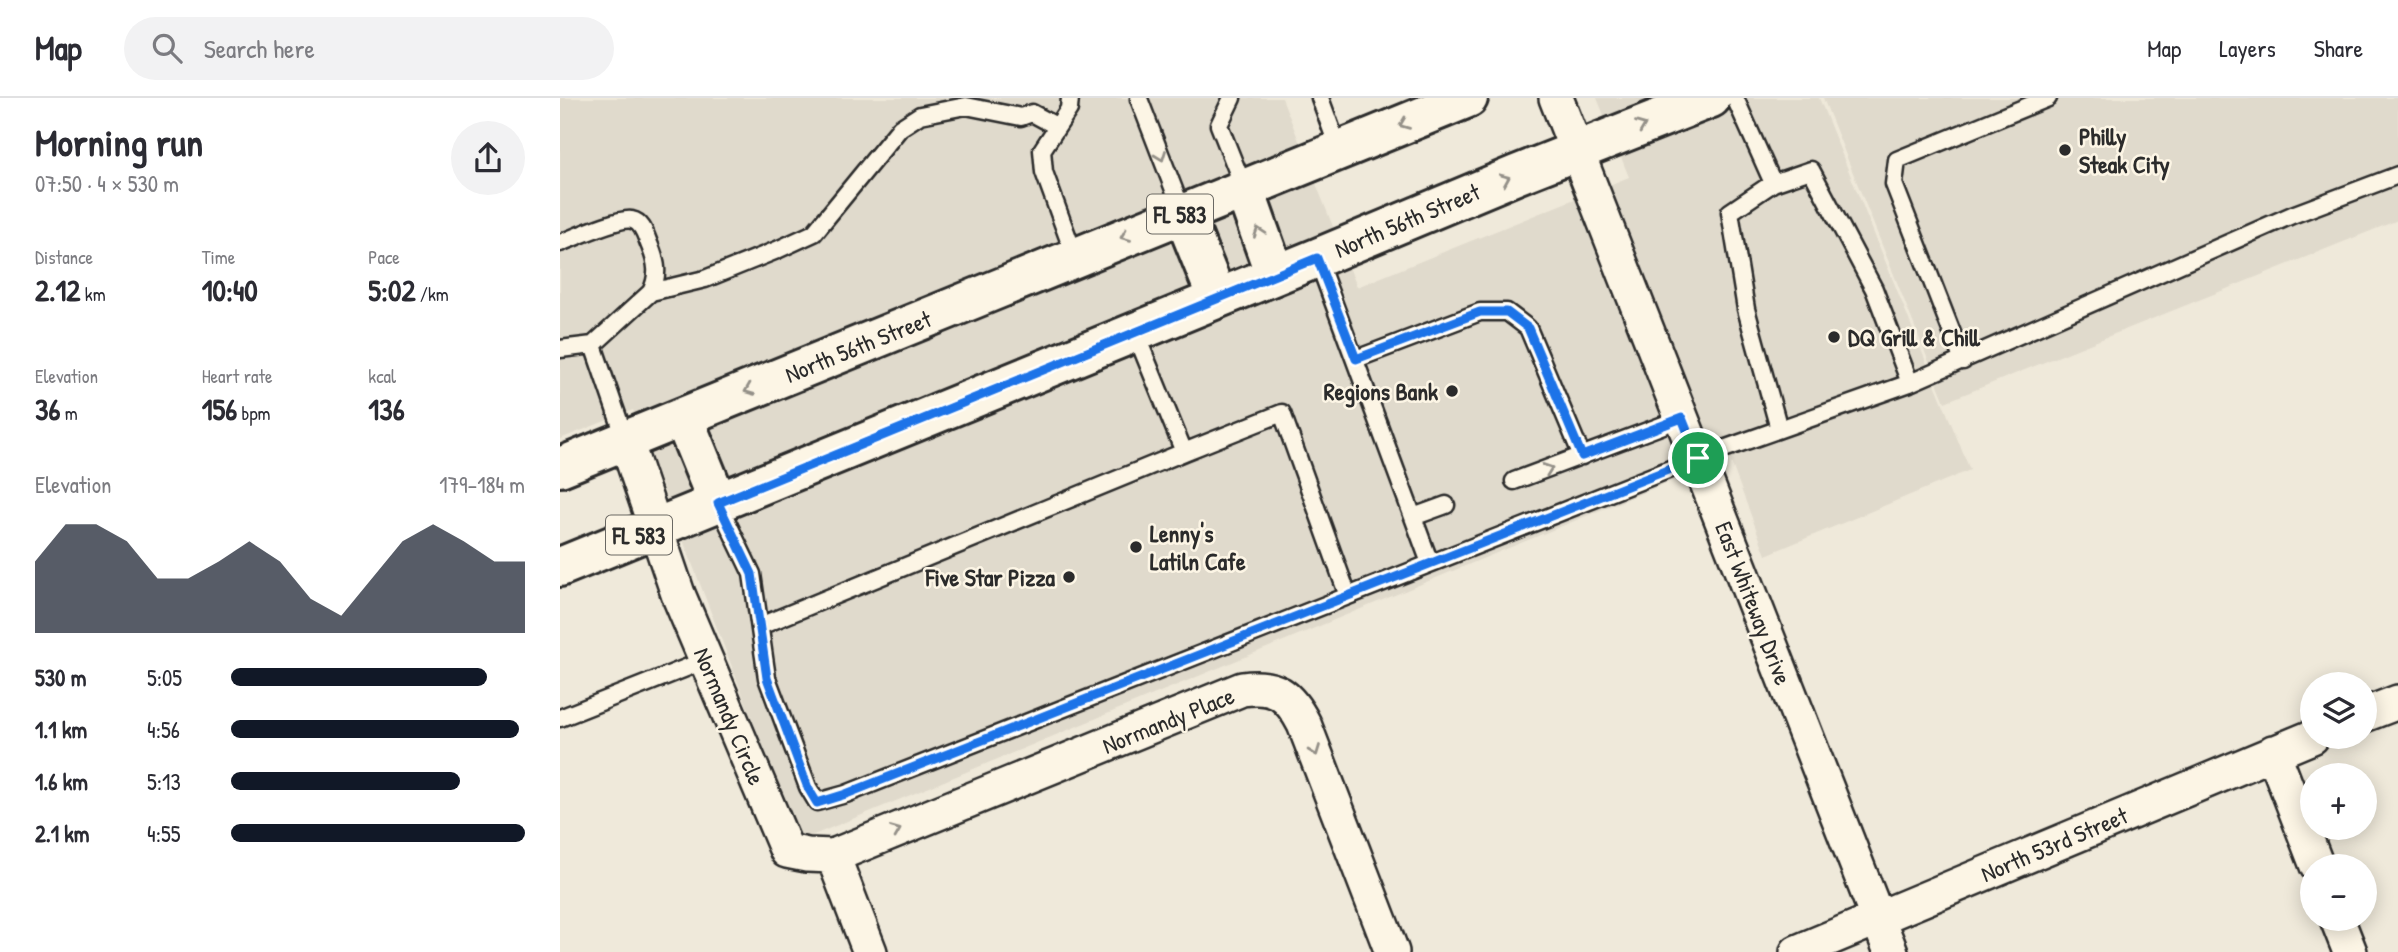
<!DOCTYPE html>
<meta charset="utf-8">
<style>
:root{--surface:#fff;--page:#f2f2f3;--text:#2b2b33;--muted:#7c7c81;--line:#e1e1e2;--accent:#111827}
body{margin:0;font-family:"Patrick Hand",sans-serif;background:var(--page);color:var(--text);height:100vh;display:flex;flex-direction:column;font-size:26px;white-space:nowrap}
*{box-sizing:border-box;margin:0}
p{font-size:23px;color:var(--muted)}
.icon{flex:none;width:38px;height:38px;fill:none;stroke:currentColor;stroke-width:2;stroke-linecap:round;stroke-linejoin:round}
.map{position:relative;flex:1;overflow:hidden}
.panel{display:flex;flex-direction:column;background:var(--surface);width:560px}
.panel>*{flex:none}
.tools{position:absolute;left:1740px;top:574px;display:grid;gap:14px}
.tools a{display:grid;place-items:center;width:77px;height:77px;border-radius:50%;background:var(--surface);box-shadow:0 4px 18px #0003;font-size:35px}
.pin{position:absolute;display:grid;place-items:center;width:60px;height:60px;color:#fff;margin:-30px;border:4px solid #fff;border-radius:50%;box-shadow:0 2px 7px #0007}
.round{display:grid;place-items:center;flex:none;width:74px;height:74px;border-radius:37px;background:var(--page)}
.overview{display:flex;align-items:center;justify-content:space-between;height:119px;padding:0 35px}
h1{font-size:38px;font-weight:800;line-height:52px}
.stats{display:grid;grid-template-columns:repeat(3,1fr);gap:10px;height:119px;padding:7px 35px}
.stats div{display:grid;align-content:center}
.stats b{font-size:30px;font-weight:800}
.stats small{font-size:19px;font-weight:400}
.stats p{font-size:19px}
.chart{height:196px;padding:14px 35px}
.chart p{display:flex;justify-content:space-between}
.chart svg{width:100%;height:126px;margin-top:7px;fill:var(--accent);opacity:.7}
ul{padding:0 35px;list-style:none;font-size:23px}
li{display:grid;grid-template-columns:112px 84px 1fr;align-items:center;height:52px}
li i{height:18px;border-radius:9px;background:var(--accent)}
header{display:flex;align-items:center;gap:42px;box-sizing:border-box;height:98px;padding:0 35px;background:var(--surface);border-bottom:2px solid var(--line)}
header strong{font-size:33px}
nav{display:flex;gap:38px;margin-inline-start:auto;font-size:24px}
.search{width:490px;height:63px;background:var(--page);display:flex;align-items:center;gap:18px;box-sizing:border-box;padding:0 24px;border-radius:38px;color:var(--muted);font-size:26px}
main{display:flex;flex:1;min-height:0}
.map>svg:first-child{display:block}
.built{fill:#e0dacc}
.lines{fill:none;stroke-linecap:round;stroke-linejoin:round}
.lane-casing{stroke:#2b2b2b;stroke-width:21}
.street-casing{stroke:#2b2b2b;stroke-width:38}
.primary-casing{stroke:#2b2b2b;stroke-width:44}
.lane{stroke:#fcf5e5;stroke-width:16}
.street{stroke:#fcf5e5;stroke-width:33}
.primary{stroke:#fcf5e5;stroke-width:38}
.oneway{stroke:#949088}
.route-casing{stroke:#fff;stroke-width:14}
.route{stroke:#1a73e8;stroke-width:9}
.poi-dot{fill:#2b2b2b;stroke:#fcf5e5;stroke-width:2.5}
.labels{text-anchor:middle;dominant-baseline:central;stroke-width:5;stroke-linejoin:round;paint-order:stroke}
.shield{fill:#fcf5e5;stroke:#6a6863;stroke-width:2}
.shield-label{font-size:23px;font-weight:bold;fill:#2b2b2b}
.poi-label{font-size:24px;font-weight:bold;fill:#2b2b2b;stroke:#fcf5e5;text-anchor:start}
.street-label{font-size:24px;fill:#2b2b2b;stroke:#fcf5e5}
</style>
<header>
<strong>Map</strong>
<div class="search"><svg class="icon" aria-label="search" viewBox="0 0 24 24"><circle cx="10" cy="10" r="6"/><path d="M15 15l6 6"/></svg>Search here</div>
<nav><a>Map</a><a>Layers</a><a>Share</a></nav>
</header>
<main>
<section class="panel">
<div class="overview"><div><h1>Morning run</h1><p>07:50 · 4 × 530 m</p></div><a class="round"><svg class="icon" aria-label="share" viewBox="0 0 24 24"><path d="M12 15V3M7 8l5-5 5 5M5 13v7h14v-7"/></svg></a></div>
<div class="stats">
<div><p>Distance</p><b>2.12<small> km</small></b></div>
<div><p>Time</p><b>10:40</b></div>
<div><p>Pace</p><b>5:02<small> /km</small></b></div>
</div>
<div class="stats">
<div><p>Elevation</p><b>36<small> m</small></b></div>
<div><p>Heart rate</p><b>156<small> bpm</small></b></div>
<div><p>kcal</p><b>136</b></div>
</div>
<div class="chart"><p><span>Elevation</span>179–184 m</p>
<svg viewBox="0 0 160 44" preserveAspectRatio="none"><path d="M0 44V19L10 6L20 6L30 12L40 25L50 25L60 19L70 12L80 19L90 32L100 38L110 25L120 12L130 6L140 12L150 19L160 19V44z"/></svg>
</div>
<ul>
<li><b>530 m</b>5:05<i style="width:87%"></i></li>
<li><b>1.1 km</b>4:56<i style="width:98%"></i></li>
<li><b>1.6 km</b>5:13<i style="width:78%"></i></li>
<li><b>2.1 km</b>4:55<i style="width:100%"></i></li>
</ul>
</section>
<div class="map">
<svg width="1838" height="854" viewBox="0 0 1838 854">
<rect width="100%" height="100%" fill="#efe9da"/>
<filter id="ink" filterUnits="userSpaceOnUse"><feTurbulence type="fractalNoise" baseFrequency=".0143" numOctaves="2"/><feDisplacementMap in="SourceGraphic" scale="14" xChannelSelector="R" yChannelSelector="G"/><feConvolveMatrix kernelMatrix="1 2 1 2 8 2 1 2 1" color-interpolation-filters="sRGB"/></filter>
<g filter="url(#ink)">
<!-- built -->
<path class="built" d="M0,0H722L797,189L1069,79L1037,0H1259L1410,372L1206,457L1169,359L239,743L73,312L0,341Z
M1263,0H1838V122L1385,304Z"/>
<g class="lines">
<!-- lane casing -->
<g class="lane-casing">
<path id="lane" d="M510,0L509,11L482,52L484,74L515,159
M672,0L659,27L684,90
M760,0L779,52
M1175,0L1213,85
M579,1L623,115
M0,145C13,140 60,119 72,122C83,124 86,139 90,148C97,165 99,177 91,194L33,247L0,251
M757,160L853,419L886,407
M91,194L145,181L217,152L254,135L340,30L360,17L406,8L461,19L472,15L496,28
M33,247L66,343
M796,261L920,214H947L968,230L1022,358
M1403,263L1334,86L1337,62L1488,0
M1219,331L1186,211L1170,114L1213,85L1251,72L1314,191L1350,285
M954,383L1122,320
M158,405L192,476L207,580L248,689L257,704L286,696L788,498L722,315L624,354L575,234
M853,419L870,465
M788,498L1138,360L1350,285L1732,117L1838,77
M200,528L624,354
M0,620L146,562"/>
</g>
<!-- street casing -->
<g class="street-casing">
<path id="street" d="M996,0L1331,854
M66,343L118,496L227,753L247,757L273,758L310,854
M1804,617L1838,604
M1713,654L1757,768
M273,758L682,591C716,586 729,597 744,626L832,854
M1777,821L1790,854
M1237,854L1752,639"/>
</g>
<!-- primary casing -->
<g class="primary-casing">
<path id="primary" d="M684,90L715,177
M623,115L657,200
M123,319L158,405
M0,369L908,0
M0,469L757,160L956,77L1151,0"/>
</g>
<!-- lane -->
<use href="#lane" class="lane"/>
<!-- street -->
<use href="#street" class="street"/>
<!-- primary -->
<use href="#primary" class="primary"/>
</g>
<!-- one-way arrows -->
<defs><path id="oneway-chevron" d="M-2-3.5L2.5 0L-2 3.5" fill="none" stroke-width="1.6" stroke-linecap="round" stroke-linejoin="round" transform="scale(1.75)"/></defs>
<g class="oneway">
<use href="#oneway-chevron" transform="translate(844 26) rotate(158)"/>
<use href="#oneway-chevron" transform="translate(1081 28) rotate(-22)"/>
<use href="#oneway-chevron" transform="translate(601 58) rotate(69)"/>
<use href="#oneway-chevron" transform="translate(945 81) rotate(-23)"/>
<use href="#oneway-chevron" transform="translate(699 134) rotate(-109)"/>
<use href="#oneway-chevron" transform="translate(565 138) rotate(158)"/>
<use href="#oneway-chevron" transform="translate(189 292) rotate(158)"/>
<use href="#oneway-chevron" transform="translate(988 371) rotate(-20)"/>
<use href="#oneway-chevron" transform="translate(755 653) rotate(69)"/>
<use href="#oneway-chevron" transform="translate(336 733) rotate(-22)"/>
</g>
</g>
<g class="lines" filter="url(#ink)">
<!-- route casing -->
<g class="route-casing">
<path id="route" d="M757,160L796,261L920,214H947L968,230L1022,358L1122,320L1138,360L286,696L257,705L248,690L207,580L192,476L158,405Z"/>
</g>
<!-- route -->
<use href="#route" class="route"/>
</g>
<!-- markers -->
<g class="poi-dot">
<circle cx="1505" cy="52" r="7"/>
<circle cx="1274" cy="239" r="7"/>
<circle cx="892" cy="293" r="7"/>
<circle cx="576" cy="449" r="7"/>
<circle cx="509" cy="479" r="7"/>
</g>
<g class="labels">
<!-- shield labels -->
<g class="shield">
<rect x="587" y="96.5" width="66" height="39" rx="5"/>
<rect x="46" y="417.5" width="66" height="39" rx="5"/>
</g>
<g class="shield-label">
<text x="620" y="116">FL 583</text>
<text x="79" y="437">FL 583</text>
</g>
<!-- poi labels -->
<g class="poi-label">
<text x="1519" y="38">Philly<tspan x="1519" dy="28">Steak City</tspan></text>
<text x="1288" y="239">DQ Grill &amp; Chill</text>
<text x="878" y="293" text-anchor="end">Regions Bank</text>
<text x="590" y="435">Lenny's<tspan x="590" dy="28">Latiln Cafe</tspan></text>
<text x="495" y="479" text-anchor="end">Five Star Pizza</text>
</g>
<!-- street labels -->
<g class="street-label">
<text transform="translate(847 122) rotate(-23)">North 56th Street</text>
<text transform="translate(298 248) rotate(-22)">North 56th Street</text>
<text transform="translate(1194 505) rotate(69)">East Whiteway Drive</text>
<text transform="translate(170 618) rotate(67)">Normandy Circle</text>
<text transform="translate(608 622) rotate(-22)">Normandy Place</text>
<text transform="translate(1494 746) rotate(-23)">North 53rd Street</text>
</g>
</g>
</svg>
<div class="tools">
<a><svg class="icon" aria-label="layers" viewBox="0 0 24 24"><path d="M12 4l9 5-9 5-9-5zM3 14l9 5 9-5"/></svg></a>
<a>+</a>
<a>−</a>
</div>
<div class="pin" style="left:1138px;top:360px;background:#1e9e55"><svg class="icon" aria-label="arrive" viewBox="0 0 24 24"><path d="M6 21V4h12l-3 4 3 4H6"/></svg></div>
</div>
</main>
